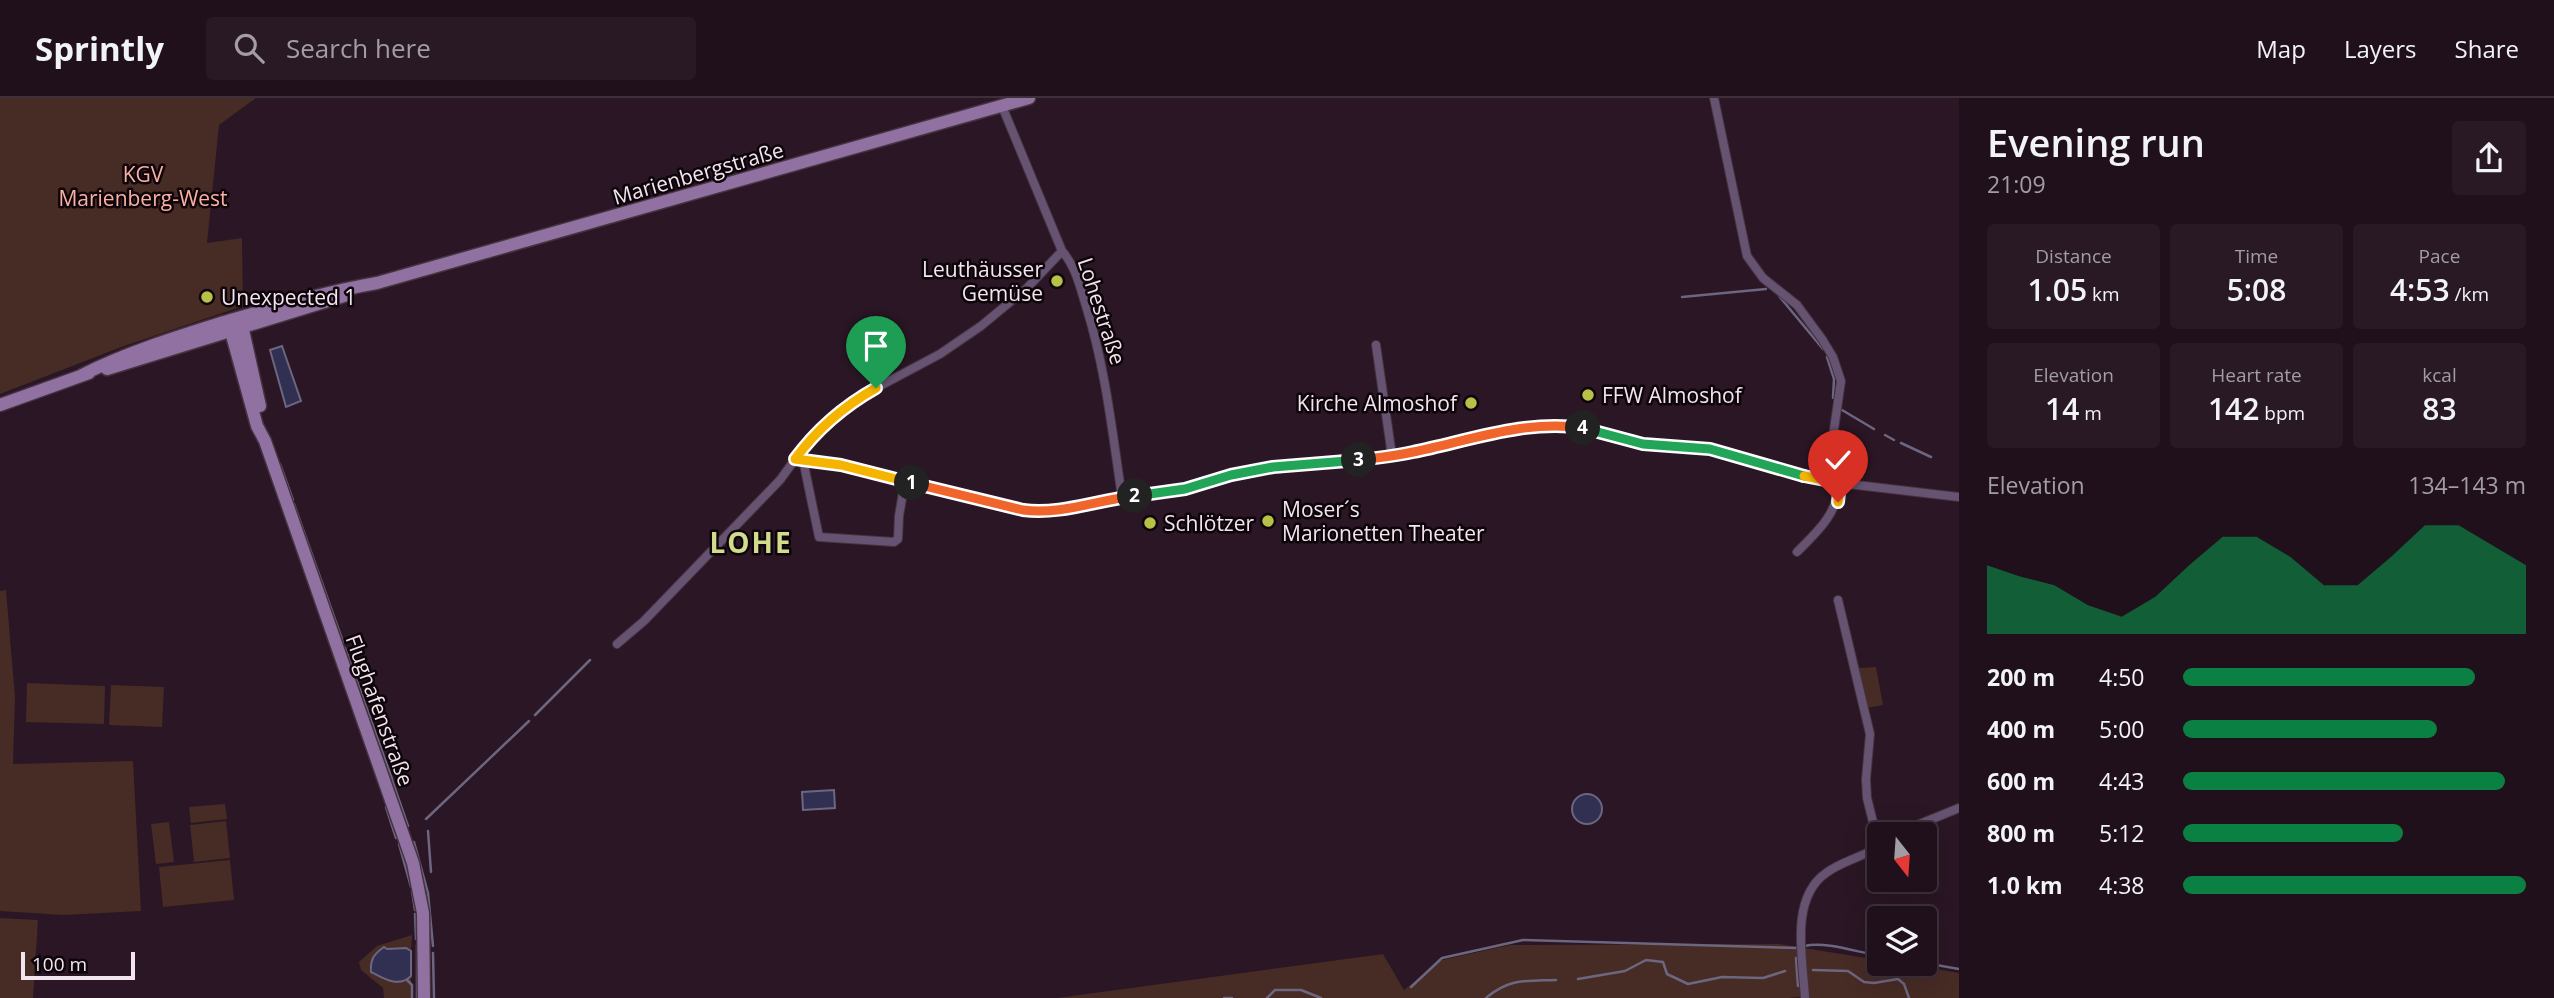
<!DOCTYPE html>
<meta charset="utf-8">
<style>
:root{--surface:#20101b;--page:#281924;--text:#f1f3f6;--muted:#a29da3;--line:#3d303a;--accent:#0b8043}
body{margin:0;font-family:"Open Sans",sans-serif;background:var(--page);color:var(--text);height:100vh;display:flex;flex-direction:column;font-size:26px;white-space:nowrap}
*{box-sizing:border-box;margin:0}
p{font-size:23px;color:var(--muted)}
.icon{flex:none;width:38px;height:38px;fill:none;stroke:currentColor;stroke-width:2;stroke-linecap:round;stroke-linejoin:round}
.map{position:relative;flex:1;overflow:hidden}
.side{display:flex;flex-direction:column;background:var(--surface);width:595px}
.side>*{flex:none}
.needle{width:46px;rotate:163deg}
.controls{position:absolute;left:1867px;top:724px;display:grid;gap:14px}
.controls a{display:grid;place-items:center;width:70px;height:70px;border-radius:7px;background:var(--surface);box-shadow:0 7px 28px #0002,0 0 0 2px var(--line);font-size:35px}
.scale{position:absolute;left:21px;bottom:18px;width:114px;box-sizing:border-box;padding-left:7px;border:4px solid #f3e5ee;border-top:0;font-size:19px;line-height:24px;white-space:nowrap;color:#f3e5ee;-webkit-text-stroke:5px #0d050a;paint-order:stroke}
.pin{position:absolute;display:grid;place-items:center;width:60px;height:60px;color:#fff;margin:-72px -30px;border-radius:50% 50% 50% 0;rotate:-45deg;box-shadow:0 0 7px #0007}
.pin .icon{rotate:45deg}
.km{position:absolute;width:35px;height:35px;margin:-18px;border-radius:50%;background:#222;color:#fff;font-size:19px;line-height:35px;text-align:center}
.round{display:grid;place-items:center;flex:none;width:74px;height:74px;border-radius:7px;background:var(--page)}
.overview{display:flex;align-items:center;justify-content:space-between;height:119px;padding:0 28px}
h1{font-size:38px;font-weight:600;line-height:52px}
.stats{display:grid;grid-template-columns:repeat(3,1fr);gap:10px;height:119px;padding:7px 28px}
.stats div{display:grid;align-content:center;border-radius:7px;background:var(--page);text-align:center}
.stats b{font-size:30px;font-weight:600}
.stats small{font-size:19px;font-weight:400}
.stats p{font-size:19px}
.chart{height:196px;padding:14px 28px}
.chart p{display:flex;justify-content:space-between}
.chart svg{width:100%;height:126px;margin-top:7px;fill:var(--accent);opacity:.7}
ul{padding:0 28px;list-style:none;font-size:23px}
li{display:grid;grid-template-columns:112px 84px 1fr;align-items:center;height:52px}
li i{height:18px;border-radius:9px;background:var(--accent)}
header{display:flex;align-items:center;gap:42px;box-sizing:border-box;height:98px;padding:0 35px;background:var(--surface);border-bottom:2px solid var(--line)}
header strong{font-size:33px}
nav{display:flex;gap:38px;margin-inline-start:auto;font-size:24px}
.search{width:490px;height:63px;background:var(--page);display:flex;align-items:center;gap:18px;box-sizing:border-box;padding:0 24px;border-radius:7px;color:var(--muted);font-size:26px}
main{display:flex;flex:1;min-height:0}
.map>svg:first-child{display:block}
.green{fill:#472b25}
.water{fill:#323052;stroke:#6c6681;stroke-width:2}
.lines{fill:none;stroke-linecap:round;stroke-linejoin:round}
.stream{stroke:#6c6681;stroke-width:2.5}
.street-casing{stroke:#463340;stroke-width:10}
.secondary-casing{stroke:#463340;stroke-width:15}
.street{stroke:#665372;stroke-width:8}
.secondary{stroke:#9071a2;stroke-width:12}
.split-1-casing{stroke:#fff;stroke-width:14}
.split-2-casing{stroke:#fff;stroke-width:14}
.split-3-casing{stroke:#fff;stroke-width:14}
.split-4-casing{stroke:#fff;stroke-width:14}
.split-5-casing{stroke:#fff;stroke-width:14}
.split-6-casing{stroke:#fff;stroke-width:14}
.split-1{stroke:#f5b400;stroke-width:9}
.split-2{stroke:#f0652b;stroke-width:9}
.split-3{stroke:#22a559;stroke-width:9}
.split-4{stroke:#f0652b;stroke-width:9}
.split-5{stroke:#22a559;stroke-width:9}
.split-6{stroke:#f5b400;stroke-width:9}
.poi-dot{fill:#b8c147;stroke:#0d050a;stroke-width:2.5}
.labels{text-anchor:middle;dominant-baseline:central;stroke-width:5;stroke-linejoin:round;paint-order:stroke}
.street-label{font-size:21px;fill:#f3e5ee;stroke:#0d050a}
.park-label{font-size:21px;fill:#fab0a0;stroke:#0d050a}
.poi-label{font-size:21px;fill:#f3e5ee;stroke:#0d050a;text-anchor:start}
.district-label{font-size:28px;font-weight:bold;letter-spacing:2px;fill:#d3db8d;stroke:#0d050a}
</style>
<header>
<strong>Sprintly</strong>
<div class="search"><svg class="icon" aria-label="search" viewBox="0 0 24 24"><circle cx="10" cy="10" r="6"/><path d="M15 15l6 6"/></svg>Search here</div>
<nav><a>Map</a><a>Layers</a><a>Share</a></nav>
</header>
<main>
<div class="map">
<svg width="1959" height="900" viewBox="0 0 1959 900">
<rect width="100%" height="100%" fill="#2a1624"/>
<!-- green -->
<path class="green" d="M0,0H256L219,27L207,145L242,140L243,208L124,248L0,296Z
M6,492L15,599L13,666L133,663L141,813L63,817L0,813V493Z
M1876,569L1883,607L1867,610L1858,570Z
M27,585L105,588L104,626L26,624Z
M111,587L164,589L162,629L109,627Z
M225,706L227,721L191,725L189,709Z
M226,723L230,760L194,764L190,727Z
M169,724L174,764L156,766L151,726Z
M230,762L234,802L163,809L159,769Z
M0,820L38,822L33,900H0Z
M412,837L411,853L405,850L387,851L407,882L411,878L412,900H384L383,890L361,872L359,864L377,848Z
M1510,847L1779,846L1879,862L1880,866H1907L1959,875V900H1809V898L1788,900H1057L1383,856L1404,892L1442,862Z"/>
<!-- water -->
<path class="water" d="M282,248L301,303L286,309L270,252Z
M834,692L835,710L803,712L802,694Z
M1572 711a15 15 0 1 1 30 0a15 15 0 1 1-30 0Z
M384,849L387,851L406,850L411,853V878C399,890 384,881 371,874C370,861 374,856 384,849Z"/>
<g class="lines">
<!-- stream -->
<path class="stream" d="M1779,198L1823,251
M1682,199L1766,191
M1827,259L1834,281L1833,300
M1842,312L1874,331
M1885,337L1894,342
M1901,345L1931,359
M280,366L293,402
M294,406L343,544
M345,550L392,681
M535,617L590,562
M392,682L408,728
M386,709L396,740
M426,721L529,623
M428,733L431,774
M414,744L428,795L433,848
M399,746L411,789
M412,793L415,812
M415,816L416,841
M417,847V900
M1804,848C1827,843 1856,854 1880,858
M433,855L434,900
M1796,860L1798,888
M1925,865L1959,871
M1813,872L1848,873L1864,884L1874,885L1898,881L1904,886L1909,900
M1578,881L1625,873L1646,862L1663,864L1667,876L1688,886L1722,879L1763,880L1785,873
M407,882L412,887V900
M1411,889L1442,860L1523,842L1798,850
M1224,900H1232
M1267,900L1275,892H1301L1321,900
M1486,900C1510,880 1526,883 1556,882"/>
<!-- street casing -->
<g class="street-casing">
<path id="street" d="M1714,0L1747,158L1763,180L1797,207L1822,241L1833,259L1841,283L1832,345L1831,384
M1002,8L1062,153C1076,169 1080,189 1086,208C1106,272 1112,333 1122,399
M1376,247L1392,358
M795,361L841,367L1023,412L1056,414L1097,403L1185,391L1231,377L1273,369L1392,358L1485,337L1557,327L1592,331L1643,346L1711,350L1831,384L1959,399
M803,362L819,439L894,444L898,441L899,418L905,383
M1797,454C1818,433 1837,416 1840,385
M1838,502L1870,636L1866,681L1867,700L1879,748
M617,546L644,523L780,382L804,349L825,326L861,298L940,256L981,228L1027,190L1062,153
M1893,737L1959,710
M1805,900C1803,862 1789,801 1826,775C1842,763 1863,759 1880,748"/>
</g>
<!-- secondary casing -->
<g class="secondary-casing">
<path id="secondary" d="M228,223L257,328L265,343L413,765L423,815L424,900
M241,223L260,308
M107,271L347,197
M82,277C128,254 176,239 224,224C275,209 325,194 377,185L1029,0
M0,307L89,275"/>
</g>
<!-- street -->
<use href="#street" class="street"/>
<!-- secondary -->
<use href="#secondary" class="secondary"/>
</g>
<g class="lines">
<!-- split-1 casing -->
<g class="split-1-casing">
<path id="split-1" d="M876,290C844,308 817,331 795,361L841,367L912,385"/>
</g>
<!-- split-2 casing -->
<g class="split-2-casing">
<path id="split-2" d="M912,385L1023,412C1061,417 1097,402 1135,398"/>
</g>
<!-- split-3 casing -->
<g class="split-3-casing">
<path id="split-3" d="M1135,398L1185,391L1231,377L1273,369L1359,362"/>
</g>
<!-- split-4 casing -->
<g class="split-4-casing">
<path id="split-4" d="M1359,362C1377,360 1395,358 1413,354C1468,343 1526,321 1583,330"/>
</g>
<!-- split-5 casing -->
<g class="split-5-casing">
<path id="split-5" d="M1583,330L1643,346L1710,351L1804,378"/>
</g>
<!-- split-6 casing -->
<g class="split-6-casing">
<path id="split-6" d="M1804,378L1840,385L1838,404"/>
</g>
<!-- split-1 -->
<use href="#split-1" class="split-1"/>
<!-- split-2 -->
<use href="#split-2" class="split-2"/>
<!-- split-3 -->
<use href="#split-3" class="split-3"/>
<!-- split-4 -->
<use href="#split-4" class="split-4"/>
<!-- split-5 -->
<use href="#split-5" class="split-5"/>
<!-- split-6 -->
<use href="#split-6" class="split-6"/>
</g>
<!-- markers -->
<g class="poi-dot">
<circle cx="1057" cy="183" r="7"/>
<circle cx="207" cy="199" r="7"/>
<circle cx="1588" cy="297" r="7"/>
<circle cx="1471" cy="305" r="7"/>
<circle cx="1268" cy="423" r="7"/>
<circle cx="1150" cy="425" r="7"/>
</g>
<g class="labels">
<!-- street labels -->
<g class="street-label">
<text transform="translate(698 75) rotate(-16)">Marienbergstraße</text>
<text transform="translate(1102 213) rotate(72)">Lohestraße</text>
<text transform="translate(380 612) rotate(70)">Flughafenstraße</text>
</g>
<!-- park labels -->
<g class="park-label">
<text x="143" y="76">KGV<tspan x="143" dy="24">Marienberg-West</tspan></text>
</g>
<!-- poi labels -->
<g class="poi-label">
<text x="1043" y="171" text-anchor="end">Leuthäusser<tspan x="1043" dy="24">Gemüse</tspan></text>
<text x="221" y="199">Unexpected 1</text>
<text x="1602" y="297">FFW Almoshof</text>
<text x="1457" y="305" text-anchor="end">Kirche Almoshof</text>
<text x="1282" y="411">Moser´s<tspan x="1282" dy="24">Marionetten Theater</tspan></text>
<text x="1164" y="425">Schlötzer</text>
</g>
<!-- district labels -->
<g class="district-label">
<text x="751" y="444">LOHE</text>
</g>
</g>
</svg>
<div class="controls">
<a><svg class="needle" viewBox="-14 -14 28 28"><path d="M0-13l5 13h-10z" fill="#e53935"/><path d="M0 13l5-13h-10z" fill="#a29da3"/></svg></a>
<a><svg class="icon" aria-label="layers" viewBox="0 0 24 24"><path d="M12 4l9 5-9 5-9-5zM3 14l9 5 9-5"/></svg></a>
</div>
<div class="scale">100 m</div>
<div class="pin" style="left:876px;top:290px;background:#1e9e55"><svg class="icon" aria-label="arrive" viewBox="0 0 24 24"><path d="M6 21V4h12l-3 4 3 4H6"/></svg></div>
<div class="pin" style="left:1838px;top:404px;background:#d93025"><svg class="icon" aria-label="check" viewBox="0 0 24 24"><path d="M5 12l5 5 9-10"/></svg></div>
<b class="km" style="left:912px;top:385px">1</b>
<b class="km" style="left:1135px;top:398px">2</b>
<b class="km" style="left:1359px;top:362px">3</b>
<b class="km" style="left:1583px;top:330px">4</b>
</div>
<section class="side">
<div class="overview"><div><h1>Evening run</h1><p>21:09</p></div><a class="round"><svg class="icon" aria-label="share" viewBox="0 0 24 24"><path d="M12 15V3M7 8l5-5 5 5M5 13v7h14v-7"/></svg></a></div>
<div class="stats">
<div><p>Distance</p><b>1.05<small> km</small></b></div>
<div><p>Time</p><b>5:08</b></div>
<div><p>Pace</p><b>4:53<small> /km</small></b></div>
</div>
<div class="stats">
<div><p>Elevation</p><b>14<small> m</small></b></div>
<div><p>Heart rate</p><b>142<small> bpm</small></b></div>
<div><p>kcal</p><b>83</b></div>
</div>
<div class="chart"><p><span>Elevation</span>134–143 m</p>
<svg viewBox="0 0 160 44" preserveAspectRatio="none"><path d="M0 44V20L10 24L20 27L30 34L40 38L50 31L60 20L70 10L80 10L90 17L100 27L110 27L120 17L130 6L140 6L150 13L160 20V44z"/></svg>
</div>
<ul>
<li><b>200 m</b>4:50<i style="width:85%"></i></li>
<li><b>400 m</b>5:00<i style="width:74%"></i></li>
<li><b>600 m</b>4:43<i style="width:94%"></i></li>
<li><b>800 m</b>5:12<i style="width:64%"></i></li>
<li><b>1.0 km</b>4:38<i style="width:100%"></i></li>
</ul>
</section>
</main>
